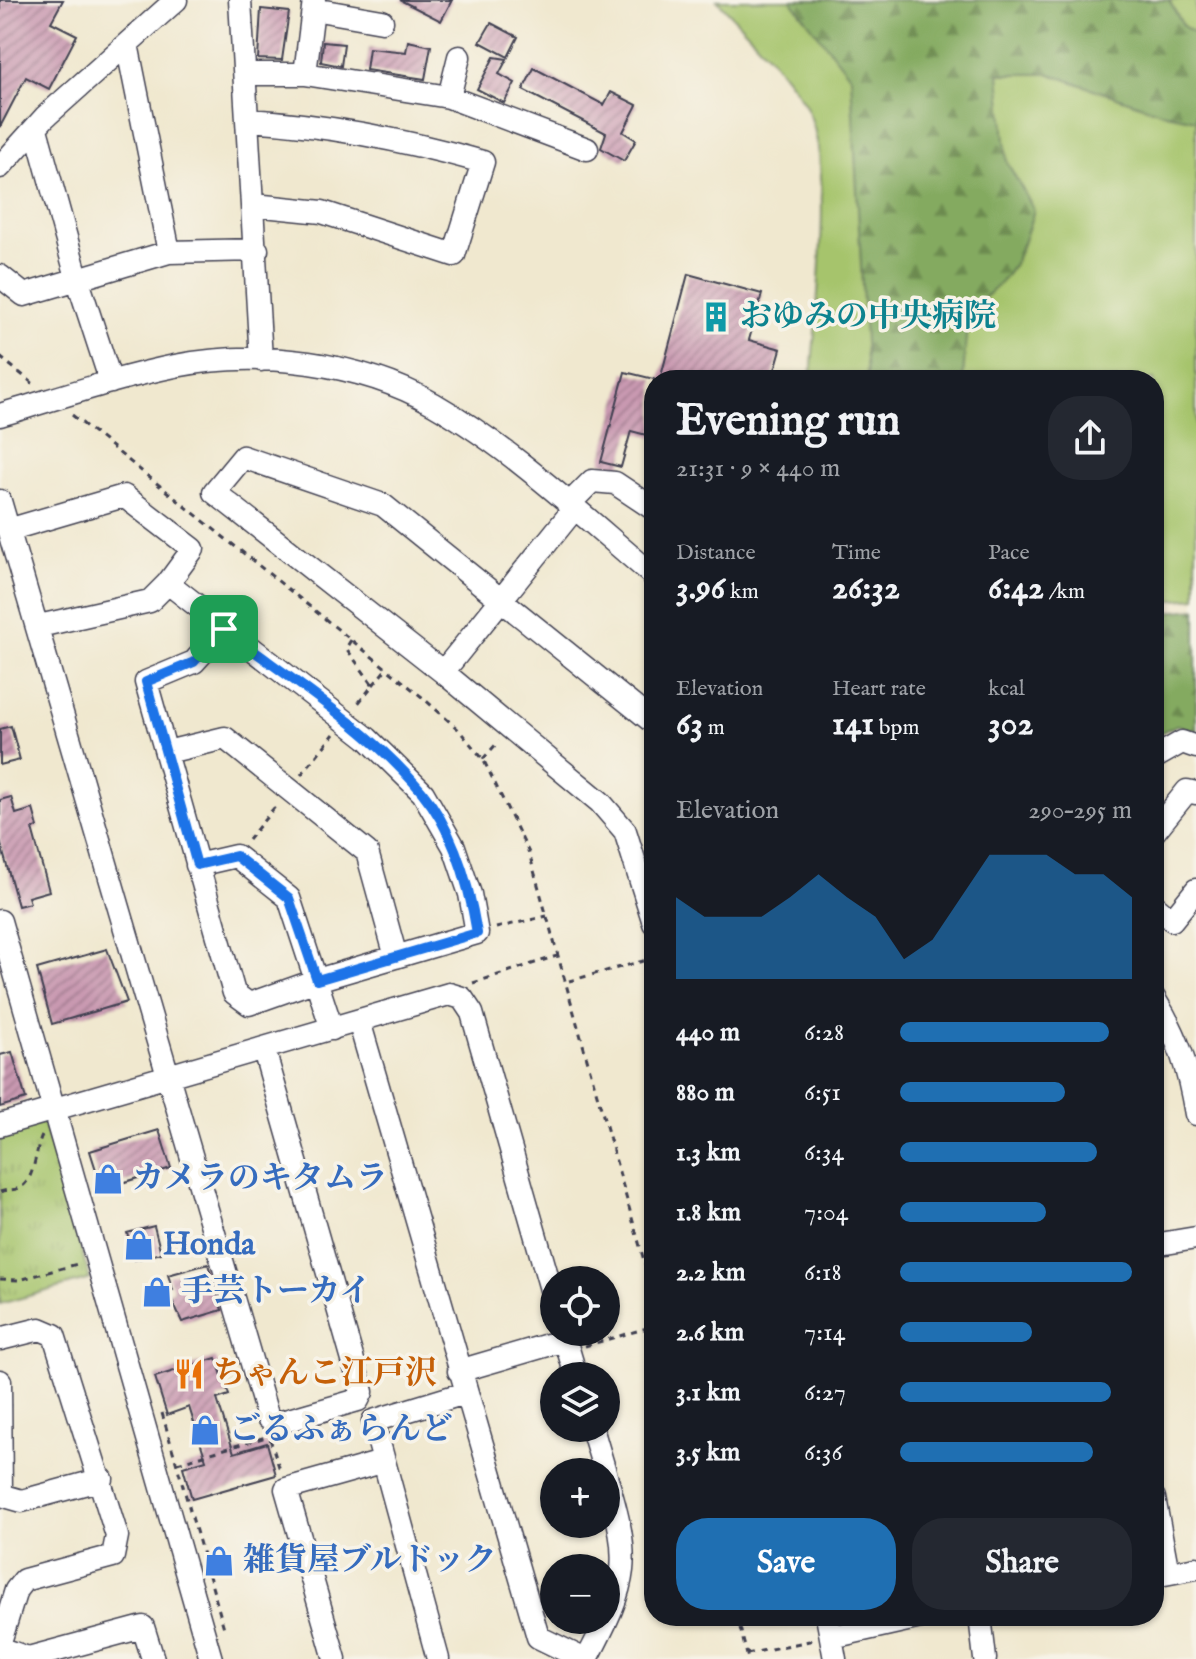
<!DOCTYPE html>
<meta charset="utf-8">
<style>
:root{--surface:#171b24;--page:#242831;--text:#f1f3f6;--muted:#9ea1a6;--accent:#1f6fb2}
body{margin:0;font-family:"IM FELL English","Noto Serif JP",serif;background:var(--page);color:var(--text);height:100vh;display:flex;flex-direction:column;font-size:30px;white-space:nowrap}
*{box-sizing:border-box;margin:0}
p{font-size:26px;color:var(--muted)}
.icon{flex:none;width:44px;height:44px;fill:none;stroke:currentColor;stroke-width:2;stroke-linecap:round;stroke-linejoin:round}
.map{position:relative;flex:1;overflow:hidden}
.side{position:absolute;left:644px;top:370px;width:520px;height:1256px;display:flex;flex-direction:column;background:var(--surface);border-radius:32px;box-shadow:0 2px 6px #0004}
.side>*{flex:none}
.fabs{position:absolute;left:540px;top:1266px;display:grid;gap:16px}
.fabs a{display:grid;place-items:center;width:80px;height:80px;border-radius:50%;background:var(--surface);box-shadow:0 2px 6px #0004;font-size:40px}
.pin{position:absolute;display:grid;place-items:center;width:68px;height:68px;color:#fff;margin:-34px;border-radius:16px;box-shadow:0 4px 12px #0006}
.round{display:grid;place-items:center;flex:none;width:84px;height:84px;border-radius:32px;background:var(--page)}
.head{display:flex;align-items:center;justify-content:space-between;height:136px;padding:0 32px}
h1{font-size:44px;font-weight:800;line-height:60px}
.figures{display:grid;grid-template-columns:repeat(3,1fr);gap:12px;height:136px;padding:8px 32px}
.figures div{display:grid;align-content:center}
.figures b{font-size:34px;font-weight:800}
.figures small{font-size:22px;font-weight:400}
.figures p{font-size:22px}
.chart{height:224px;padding:16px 32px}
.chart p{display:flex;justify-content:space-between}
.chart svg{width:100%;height:144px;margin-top:8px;fill:var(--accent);opacity:.7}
.action{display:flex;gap:16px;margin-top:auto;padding:16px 32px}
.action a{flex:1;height:92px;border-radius:32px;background:var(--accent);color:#fff;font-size:32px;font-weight:800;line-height:92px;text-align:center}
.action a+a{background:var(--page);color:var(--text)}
ul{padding:0 32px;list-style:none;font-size:26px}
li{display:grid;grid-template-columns:128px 96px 1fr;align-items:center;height:60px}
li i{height:20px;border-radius:10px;background:var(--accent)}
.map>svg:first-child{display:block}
.grass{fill:#a6c46c;stroke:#647354;stroke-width:2}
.forest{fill:url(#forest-firs);stroke:#53664e;stroke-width:2}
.park{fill:url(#park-tufts);stroke:#647354;stroke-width:2}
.building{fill:url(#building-hatch)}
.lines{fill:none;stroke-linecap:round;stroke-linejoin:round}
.minor-casing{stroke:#414051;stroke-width:25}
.path{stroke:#414051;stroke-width:3;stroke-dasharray:6 6;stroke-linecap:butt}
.minor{stroke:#fff;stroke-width:22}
.route-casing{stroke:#fff;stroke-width:16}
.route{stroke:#1a73e8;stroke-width:10}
.labels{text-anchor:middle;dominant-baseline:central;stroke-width:7;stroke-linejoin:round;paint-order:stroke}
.culture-label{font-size:32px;font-weight:bold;fill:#0d838f;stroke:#f7f3e8;text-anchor:start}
.shop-label{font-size:32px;font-weight:bold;fill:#366cbe;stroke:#f7f3e8;text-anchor:start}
.food-label{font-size:32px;font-weight:bold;fill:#c56008;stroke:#f7f3e8;text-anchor:start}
</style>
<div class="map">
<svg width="1196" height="1659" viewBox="0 0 1196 1659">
<defs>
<pattern id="forest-firs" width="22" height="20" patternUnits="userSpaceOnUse" patternTransform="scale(2)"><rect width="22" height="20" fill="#84aa60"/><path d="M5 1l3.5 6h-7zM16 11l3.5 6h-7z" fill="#6c8a50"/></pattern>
<pattern id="park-tufts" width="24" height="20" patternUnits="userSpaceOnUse" patternTransform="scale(2)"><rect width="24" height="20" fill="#a6c46c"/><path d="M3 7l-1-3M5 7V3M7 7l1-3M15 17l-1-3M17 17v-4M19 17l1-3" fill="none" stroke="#8fa85e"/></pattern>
<pattern id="building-hatch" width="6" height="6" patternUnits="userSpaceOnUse" patternTransform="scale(2)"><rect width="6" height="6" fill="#c999b1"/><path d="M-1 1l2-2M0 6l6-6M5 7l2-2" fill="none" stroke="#a37c91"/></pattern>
</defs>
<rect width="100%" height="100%" fill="#f7f3e8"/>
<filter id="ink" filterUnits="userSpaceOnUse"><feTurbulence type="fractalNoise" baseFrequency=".0125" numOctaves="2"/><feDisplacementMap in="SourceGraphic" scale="16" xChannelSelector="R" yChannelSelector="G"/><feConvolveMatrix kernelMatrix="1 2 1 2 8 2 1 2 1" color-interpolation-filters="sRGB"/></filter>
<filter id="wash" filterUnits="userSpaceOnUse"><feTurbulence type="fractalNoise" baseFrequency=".006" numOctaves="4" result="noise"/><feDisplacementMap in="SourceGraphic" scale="32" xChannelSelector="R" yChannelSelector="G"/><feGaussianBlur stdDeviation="1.8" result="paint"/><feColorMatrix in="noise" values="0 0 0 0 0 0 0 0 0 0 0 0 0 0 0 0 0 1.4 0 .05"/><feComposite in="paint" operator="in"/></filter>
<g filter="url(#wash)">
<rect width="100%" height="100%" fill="#f0e8cf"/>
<!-- grass -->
<path class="grass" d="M717,0H1196V598L1154,602V380H811C815,314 837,156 804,103C780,65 747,32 717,0Z"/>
<!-- forest -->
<path class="forest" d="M791,0H1169L1183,26L1196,34V120L1166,114L1050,74H999L1007,162L1034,210C1019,258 1012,282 968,309L963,380H867L851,77Z
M1196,609V731L1177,725L1154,736V613Z"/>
<!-- park -->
<path class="park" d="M43,1122L90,1279L0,1304V1134Z"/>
<g id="blocks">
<!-- building -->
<path class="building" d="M0,0H63L51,22L77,35L49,89L26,77L0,127Z
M400,0H452L441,21Z
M261,9L289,12L282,60L258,59Z
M491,23L518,37L508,57L480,42Z
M408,41L431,46L425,79L366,70L369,48L406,52Z
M323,42L344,44L341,66L321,62Z
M494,57L507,59L499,74L515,83L504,103L477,89Z
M534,68L604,105L611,92L637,105L623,132L636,140L624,161L601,148L606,133L523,90Z
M688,274L762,294L749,340L781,349L772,380L753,376L752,380H660Z
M625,372L654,379V437L631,431L621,467L601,462Z
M11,726L20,760L0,765V729Z
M11,797L16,814L33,809L38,827L32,829L49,891L28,897L30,903L18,906L0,841V800Z
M107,949L127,1002L52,1024L37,969Z
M12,1052L26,1099L0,1107V1055Z
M159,1130L171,1168L102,1189L90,1151Z
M154,1226L161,1253L135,1260L127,1233Z
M208,1264L222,1310L182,1322L168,1292L173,1290L168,1275Z
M216,1358L229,1395L217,1399L234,1453L267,1443L276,1475L192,1499L183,1467L206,1460L189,1407L167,1415L155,1377Z"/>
</g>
</g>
<g filter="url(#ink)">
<use href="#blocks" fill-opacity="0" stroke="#414051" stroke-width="2"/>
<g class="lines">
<!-- minor casing -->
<g class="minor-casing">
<path id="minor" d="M240,0L261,360
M313,9L382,21
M127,44L169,252
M245,74H305L449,97L587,149
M305,74L314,0
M449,97L459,57
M248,120C329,125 405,140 483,162L454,255L322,212L254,205
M36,129L78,281L111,382
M0,167L45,117L176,0
M0,276L24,295L169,252L257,250
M0,415C58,398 116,378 175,366C259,349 360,362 434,404C514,450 584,517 654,576
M0,501L268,1418L278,1423L358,1400L362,1392L264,1050
M568,505L592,481L615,483L654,509
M8,530L124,496L193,549L168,583
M39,626L150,601L168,583L367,738L423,793L454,847L470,894L477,933L317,980L249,1004L234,993L146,682L194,662L224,629
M443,672L574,509
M654,723L383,505L243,457L214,492L443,672L600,802L625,831L654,923
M167,752L225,738L367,852L396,957
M1154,758L1182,742L1196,747
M1154,832L1187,791L1196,793
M197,865L236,856L289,898L332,1029
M1154,905L1172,920L1196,890
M0,921L211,1659
M1154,998C1179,1038 1188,1068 1196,1114
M359,1021L538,1637L583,1659
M0,1125L449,994L462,998L472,1013L554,1300
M1154,1245L1196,1238
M563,1332L576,1376
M0,1339L40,1329L54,1335L117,1536L113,1556L24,1580L16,1590L0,1642
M459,1371L565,1340
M0,1381L1,1495L22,1501L102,1479
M592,1428L605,1472
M1154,1498L1168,1573
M1154,1576L1196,1568
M827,1616L835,1659
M980,1616L985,1659
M832,1637L925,1616
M0,1648L28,1658L143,1627L153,1659
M335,1659L286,1489L382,1462
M438,1659L373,1421L465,1393
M587,1659C629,1579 632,1563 606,1476"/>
</g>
<!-- path -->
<path class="path" d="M0,357L35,385
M72,415L422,697L458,729L483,759L529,853L654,1296
M351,640L346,648L373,685L356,706
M373,685L386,669
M483,759L499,741
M301,775L334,734
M248,840L278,803
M496,928L547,916
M569,981L654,958
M473,983L560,955
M0,1192C7,1189 13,1191 19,1188C35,1182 35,1150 42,1136
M0,1279L19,1280L81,1263
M585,1346L654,1326
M162,1413L224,1628
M270,1439L280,1470
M177,1463L266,1437
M737,1616L748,1659
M747,1654L814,1640"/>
<!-- minor -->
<use href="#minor" class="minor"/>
</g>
</g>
<g class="lines" filter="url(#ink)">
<!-- route casing -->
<g class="route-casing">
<path id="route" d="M224,629C290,679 368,727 422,792C454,831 469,884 477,933L317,980L289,898L236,856L197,865L146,682L194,662Z"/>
</g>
<!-- route -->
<use href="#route" class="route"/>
</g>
<!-- icons -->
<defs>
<g id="building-bare" transform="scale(2.4)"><path d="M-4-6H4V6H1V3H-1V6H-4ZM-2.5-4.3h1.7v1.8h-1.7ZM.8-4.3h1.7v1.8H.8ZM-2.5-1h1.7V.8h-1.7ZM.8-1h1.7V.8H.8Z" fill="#0f9aa8" stroke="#f7f3e8" stroke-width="2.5" paint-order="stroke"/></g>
<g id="shop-bare" transform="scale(2.4)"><path d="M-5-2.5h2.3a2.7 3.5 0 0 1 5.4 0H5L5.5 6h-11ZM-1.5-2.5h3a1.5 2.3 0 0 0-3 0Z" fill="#3f7fe0" stroke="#f7f3e8" stroke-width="2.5" paint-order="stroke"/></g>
<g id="restaurant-bare" transform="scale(2.4)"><path d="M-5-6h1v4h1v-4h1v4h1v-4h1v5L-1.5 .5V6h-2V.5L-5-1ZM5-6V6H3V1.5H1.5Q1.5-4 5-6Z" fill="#e8710a" stroke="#f7f3e8" stroke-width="2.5" paint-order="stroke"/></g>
</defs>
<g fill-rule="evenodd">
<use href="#building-bare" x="716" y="317"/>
<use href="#shop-bare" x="108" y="1179"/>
<use href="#shop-bare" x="139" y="1245"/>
<use href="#shop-bare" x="157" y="1292"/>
<use href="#restaurant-bare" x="189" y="1374"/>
<use href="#shop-bare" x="205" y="1430"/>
<use href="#shop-bare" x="219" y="1561"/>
</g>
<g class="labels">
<!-- culture labels -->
<g class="culture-label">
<text x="740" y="317">おゆみの中央病院</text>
</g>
<!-- shop labels -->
<g class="shop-label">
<text x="132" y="1179">カメラのキタムラ</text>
<text x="163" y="1245">Honda</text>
<text x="181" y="1292">手芸トーカイ</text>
<text x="229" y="1430">ごるふぁらんど</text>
<text x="243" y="1561">雑貨屋ブルドック</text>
</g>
<!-- food labels -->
<g class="food-label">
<text x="213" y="1374">ちゃんこ江戸沢</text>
</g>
</g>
</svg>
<div class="fabs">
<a><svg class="icon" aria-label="locate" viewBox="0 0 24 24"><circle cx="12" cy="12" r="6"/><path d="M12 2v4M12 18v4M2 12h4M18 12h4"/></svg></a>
<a><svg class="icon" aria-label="layers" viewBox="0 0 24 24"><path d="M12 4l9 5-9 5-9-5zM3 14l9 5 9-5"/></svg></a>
<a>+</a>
<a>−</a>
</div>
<div class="pin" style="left:224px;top:629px;background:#1e9e55"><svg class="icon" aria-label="arrive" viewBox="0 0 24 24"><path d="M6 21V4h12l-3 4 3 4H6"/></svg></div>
<section class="side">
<div class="head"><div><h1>Evening run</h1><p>21:31 · 9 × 440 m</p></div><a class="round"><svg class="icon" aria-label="share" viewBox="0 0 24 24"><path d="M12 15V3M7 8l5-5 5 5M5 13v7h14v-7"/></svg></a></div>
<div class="figures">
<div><p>Distance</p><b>3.96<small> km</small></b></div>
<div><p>Time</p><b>26:32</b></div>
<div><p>Pace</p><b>6:42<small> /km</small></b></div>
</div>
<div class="figures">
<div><p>Elevation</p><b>63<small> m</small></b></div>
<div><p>Heart rate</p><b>141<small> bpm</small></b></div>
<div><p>kcal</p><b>302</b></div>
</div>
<div class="chart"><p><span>Elevation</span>290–295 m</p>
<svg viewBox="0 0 160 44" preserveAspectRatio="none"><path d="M0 44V19L10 25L20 25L30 25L40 19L50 12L60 19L70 25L80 38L90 32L100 19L110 6L120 6L130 6L140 12L150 12L160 19V44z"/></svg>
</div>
<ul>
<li><b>440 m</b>6:28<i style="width:90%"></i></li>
<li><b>880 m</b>6:51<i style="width:71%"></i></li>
<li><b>1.3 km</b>6:34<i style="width:85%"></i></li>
<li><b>1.8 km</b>7:04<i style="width:63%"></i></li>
<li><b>2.2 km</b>6:18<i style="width:100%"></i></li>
<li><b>2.6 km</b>7:14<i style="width:57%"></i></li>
<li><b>3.1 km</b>6:27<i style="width:91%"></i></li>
<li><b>3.5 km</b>6:36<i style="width:83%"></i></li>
</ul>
<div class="action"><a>Save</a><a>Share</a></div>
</section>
</div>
